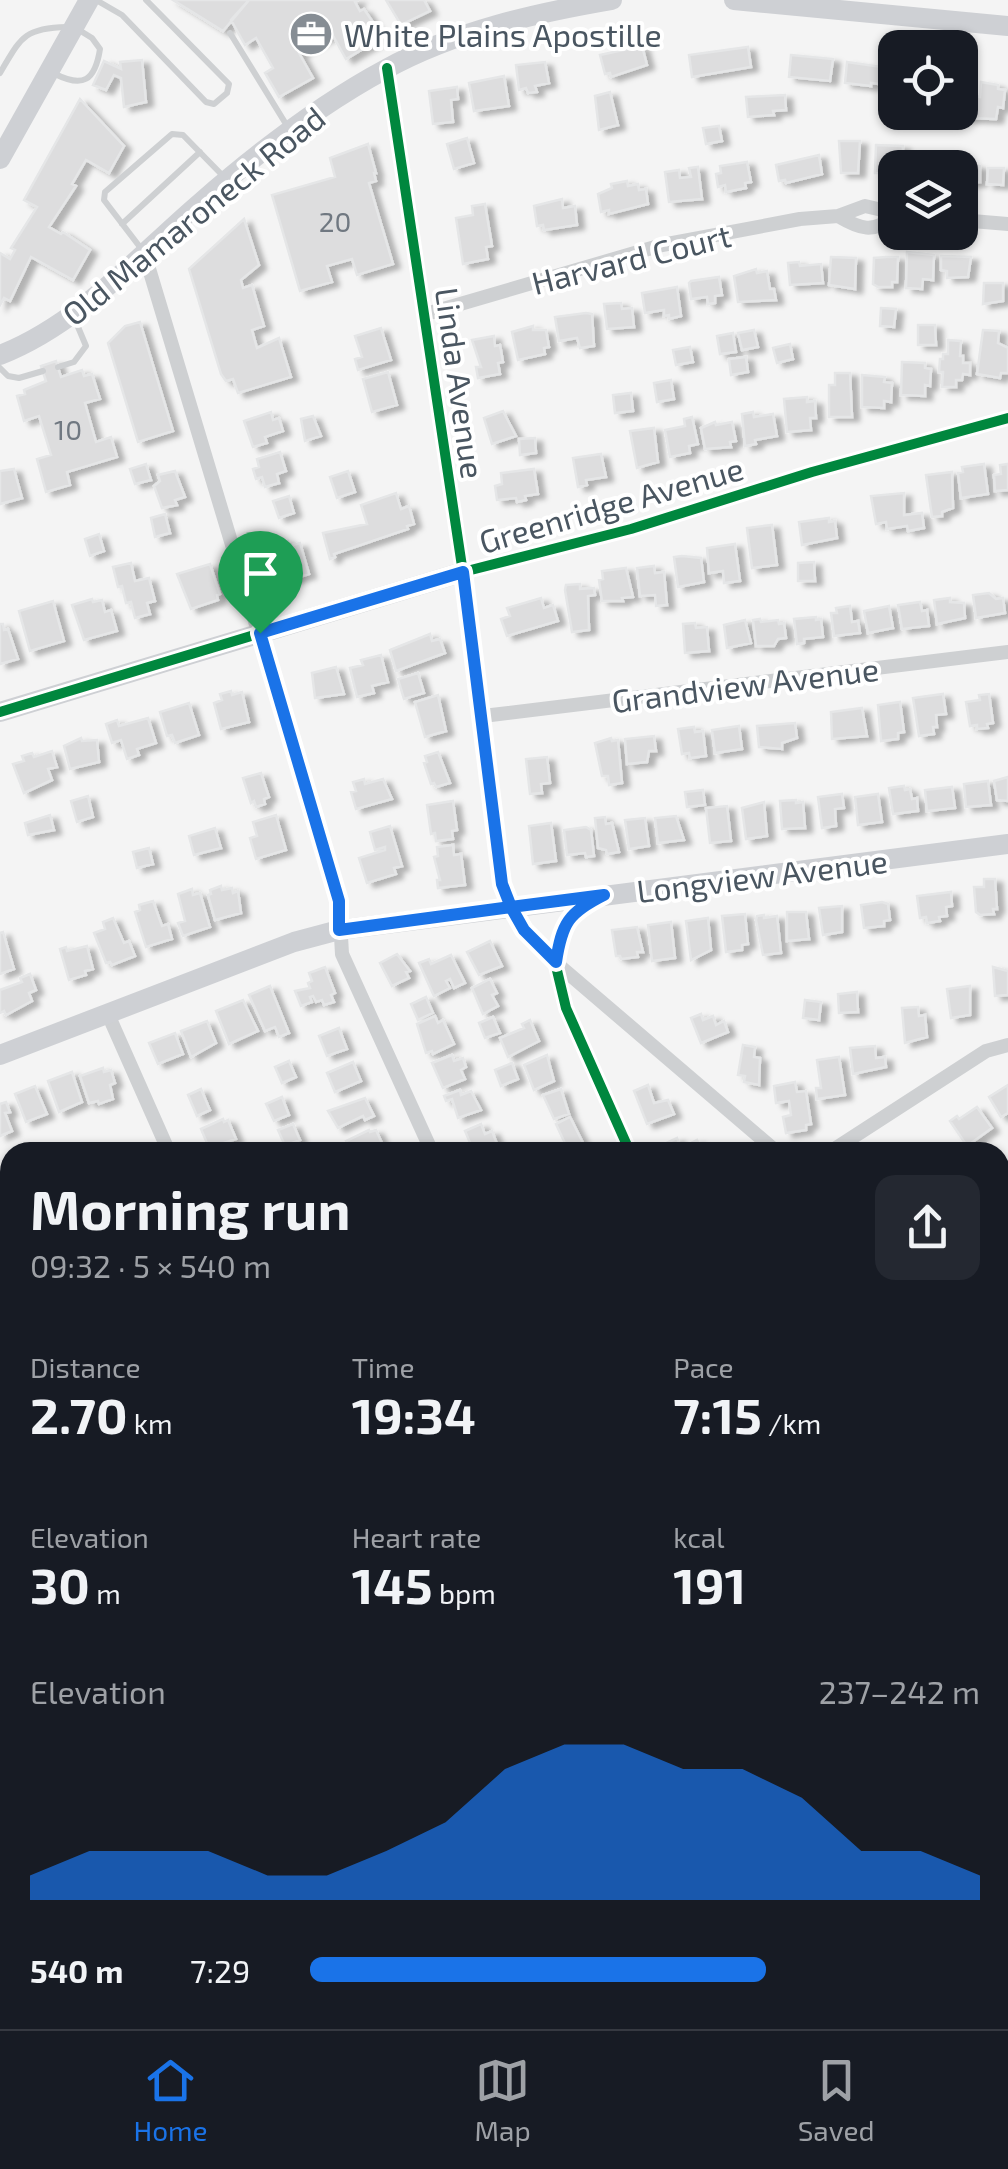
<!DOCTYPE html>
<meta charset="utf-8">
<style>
:root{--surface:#171b24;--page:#242831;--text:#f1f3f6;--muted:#9ea1a6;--line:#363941;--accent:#1a73e8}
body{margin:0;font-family:"Exo 2",sans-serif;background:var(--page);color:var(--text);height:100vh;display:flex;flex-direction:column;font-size:38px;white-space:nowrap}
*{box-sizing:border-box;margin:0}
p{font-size:32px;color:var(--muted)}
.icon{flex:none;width:55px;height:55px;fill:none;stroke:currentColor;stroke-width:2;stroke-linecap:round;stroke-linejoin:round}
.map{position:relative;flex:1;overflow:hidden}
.sheet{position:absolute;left:0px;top:1142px;width:1010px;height:888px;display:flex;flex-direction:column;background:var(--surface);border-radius:30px 30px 0 0;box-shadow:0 2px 8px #0004}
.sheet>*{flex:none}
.fabs{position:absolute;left:878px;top:30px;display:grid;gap:20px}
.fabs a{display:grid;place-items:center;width:100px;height:100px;border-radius:20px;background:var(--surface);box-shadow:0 2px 8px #0004;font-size:50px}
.pin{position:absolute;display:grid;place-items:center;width:85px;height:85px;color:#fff;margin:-102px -42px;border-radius:50% 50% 50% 0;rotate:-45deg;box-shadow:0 0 10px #0007}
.pin .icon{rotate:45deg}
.round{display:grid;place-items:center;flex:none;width:105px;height:105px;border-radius:20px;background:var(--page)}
.overview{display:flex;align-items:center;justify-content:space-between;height:170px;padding:0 30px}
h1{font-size:55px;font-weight:700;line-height:75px}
.metrics{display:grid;grid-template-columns:repeat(3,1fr);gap:15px;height:170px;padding:10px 30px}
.metrics div{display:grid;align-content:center}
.metrics b{font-size:50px;font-weight:700}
.metrics small{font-size:28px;font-weight:400}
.metrics p{font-size:28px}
.chart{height:280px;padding:20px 30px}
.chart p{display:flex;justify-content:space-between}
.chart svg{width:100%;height:180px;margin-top:10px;fill:var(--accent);opacity:.7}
ul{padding:0 30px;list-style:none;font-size:32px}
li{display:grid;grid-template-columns:160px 120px 1fr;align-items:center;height:75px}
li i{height:25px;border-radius:12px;background:var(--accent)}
.tab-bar{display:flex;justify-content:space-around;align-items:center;height:140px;border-top:2px solid var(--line);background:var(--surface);font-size:28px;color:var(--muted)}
.tab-bar a{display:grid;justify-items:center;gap:5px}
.tab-bar .selected{color:var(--accent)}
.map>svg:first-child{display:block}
.building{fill:#ddddde;stroke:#e5e6e7;stroke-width:2.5;filter:url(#shadow)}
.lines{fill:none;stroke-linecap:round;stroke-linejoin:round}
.lane{stroke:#ced0d2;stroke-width:6}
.street{stroke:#ced0d2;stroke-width:14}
.secondary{stroke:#ced0d4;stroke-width:20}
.cycleway-casing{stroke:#fff;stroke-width:16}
.cycleway{stroke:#00873e;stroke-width:10}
.route-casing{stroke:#fff;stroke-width:20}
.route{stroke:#1a73e8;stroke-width:12}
.labels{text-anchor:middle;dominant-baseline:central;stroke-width:8;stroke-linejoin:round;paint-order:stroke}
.number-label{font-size:28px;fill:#707881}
.poi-label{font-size:32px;fill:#4a5661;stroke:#fff;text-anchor:start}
.street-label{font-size:32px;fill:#4a5661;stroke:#fff}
</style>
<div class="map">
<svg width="1008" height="2029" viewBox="0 0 1008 2029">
<defs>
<filter id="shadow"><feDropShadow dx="7" dy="4" stdDeviation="2.5" flood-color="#0004"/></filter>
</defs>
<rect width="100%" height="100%" fill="#f4f4f4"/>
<!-- building -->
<path class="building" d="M173,0H249L223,31Z
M249,0H358L355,2L360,11L364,9L383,37L346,59L332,34L305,49L299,53L313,78L279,97L265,73L273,68L256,38L245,45L231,20Z
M386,0H424L430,11L401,25Z
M642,46L647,65L611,77L610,73L605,74L600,55Z
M748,47L751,67L692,77L689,55Z
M791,55L833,59L830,81L789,77Z
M142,60L146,102L124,107L121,78L114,75L106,90L93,85L104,61L121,69L120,62Z
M545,62L549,83L535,86L537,92L528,93L526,88L519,90L516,65Z
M847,62L882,67L880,84L871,83V86L845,83Z
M504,76L509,106L474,111L469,83Z
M981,82L998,85V89L1005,90L1003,108L998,107L996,119L964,118L967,95L980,97Z
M457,87L458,99L451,100L453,122L433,124L429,91Z
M610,92L618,125L599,130L595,96Z
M785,95L786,110L773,111L774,115L748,117L746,97Z
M80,99L124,146L109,173L86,160L72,184L76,186L49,227L61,234L63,232L90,250L73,280L31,257L10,301L4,298L0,305V253L10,259L15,250L11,248L37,207L24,200Z
M719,126L722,141L706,144L703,128Z
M467,138L474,163L454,169L447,144Z
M839,141H860L858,173H841Z
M368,144L376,173H374L376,181L369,183L393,264L357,275L352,259L327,266L332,282L300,291L272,195L335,177L330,158Z
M876,145L903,146L902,168H895V174L875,173Z
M819,155L822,174L786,183L785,180L779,181L776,165Z
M909,155L932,156V168H908Z
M747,162L751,182L745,183L746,188L726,192L725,185L718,187L716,174L721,173L720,166Z
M944,162L980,166V182L960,183V168H944Z
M698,167L702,199L669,202L665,172L679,170L680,178L691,177L689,168Z
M988,168H1004L1003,185L987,184Z
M627,181L628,186L638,184L639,190L646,189L648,204L609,214V210L601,212L598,194L612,188L611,184Z
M562,199L563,208L575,206L577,225L544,230L543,225L537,226L534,206Z
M485,204L492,246L486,247L488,259L463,264L456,218L473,215L472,206Z
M244,219L259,265L241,280L243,288L252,285L264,326L252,330L257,348L279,338L291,377L238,393L233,379L226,381L221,374L189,269Z
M907,252L934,255L933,280L923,279L922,289L906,288Z
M941,256L971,257L968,277L947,278V271L941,270Z
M831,257L856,258L855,289L829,285Z
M886,257H898L897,282H892V287H878L873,284L874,258Z
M799,262L800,266L821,264L823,283L790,285L788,263Z
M756,269L757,273L767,271L770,289H774L776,300L738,302L734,276Z
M719,277L722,295L715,296V303L708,304L707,297L691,299L689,283L691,281Z
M984,283H1003V301L983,304Z
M677,287L681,316L669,319V315L664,316V310L645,313L642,293Z
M621,303L622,309L632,308L634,327L607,329L604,304Z
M881,308L896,309L894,327L880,326Z
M586,313L592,314L594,346L580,348L577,338L559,341L555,317Z
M140,322L173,431L138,442L108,343L125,326Z
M918,325H935L936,345H918Z
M533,326V330H546L549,347L544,348L545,354L518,360L512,332Z
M381,328L391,360L358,370L355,359L362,357L355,336Z
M754,330L758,347L742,350L738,333Z
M983,330L999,331L998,343L1008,348V373H1001L1000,378L977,374Z
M733,333L736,352L720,354L717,336Z
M494,336L495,346L500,345L503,362L498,363L500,374L478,378L476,367H481L472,340Z
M948,340L961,341L960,356H963V363H970V375L963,374L962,380H956V387H942L943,372H939L940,359H943V354H948Z
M790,344L793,359L777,363L773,348Z
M690,347L693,362L676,365L673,350Z
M746,357L748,372L731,375L729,359Z
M56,361L61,377L82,370L84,376L92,374L100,399L85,403L96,442L111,437L117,457L67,472L70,485L46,492L37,459L51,455L39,416L24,421L17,396L25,394L24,390L46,381L41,366Z
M902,362L925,363V368L931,369L930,386L925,385V396L901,395Z
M388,372L397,405L372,412L363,379Z
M835,373H850L852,417H829V385H835Z
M862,375L885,377L884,382L892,383L891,402L884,401V408L862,407Z
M671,380L674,399L657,402L654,383Z
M631,393L633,411L615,413L613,395Z
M807,397V402L815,401L816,418H810L811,430L787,432L784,399Z
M503,411L516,436L492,444L484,418Z
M271,412L273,420L279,418L283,431L265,437L267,443L253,447L244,421Z
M753,412L754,417L773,414L777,436L755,440L756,444L745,446L742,414Z
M313,416L321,436L305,441L301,419Z
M692,417L698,444L689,446L690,453L670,457L665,430L685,426L684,419Z
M715,422L716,425L732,422L736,441L730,442L731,447L705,449L701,428Z
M654,428L658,462L637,468L630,431Z
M535,438L536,453L520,455L519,439Z
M280,452L286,471L277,474L279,483L265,487L262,477L256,479L253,469L259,467L257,459Z
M601,454L606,477L586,480L587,485L578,487L573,458Z
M146,464L151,480L135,484L130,469Z
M984,464L988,494L961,498L958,473L963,472L962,467Z
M1008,464V490L995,491L994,475L1001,474L1000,465Z
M14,469L22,498L0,504V471Z
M534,469L538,494L525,496L526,500L517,502L516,498L497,500L495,486L502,484L501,473Z
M175,471L185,497L175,500L177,505L162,508L154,486L160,481L158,475Z
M348,471L355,492L337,498L330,477Z
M952,472L953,508L942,512V516L932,517L926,475Z
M396,493L401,509L409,506L414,524L407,526L408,529L334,554L335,557L330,559L323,533L367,524L361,505Z
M904,493V515L922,513L924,528L908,531L907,526L887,529L886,522L876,524L871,496Z
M289,496L294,513L279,518L273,501Z
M165,514L170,533L155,537L151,518Z
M829,518V522L835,521L837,538L802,545L799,522Z
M772,525L777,565L752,568L747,528Z
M99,534L104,551L90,556L85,539Z
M288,541L290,546L300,543L309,574L281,583L272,551L281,548L279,543Z
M735,544L740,581L724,583L723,571L709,573L707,548Z
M682,556L701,558L704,582L678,587L674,557Z
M814,562L815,581H798V563Z
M131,563L135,581L149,578L155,601L147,603L150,614L135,618L131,602L126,603L122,586L118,587L113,567Z
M210,564L220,594L217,595L218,600L191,609L177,574Z
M654,566L655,573L664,572L667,605L656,606L655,595L640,596L637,568Z
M626,568L633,597L622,598L623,601H602L599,580L603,579L602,571Z
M580,584V589L594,588L595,595L588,596L589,630L572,632L565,590L566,585Z
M989,593L996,599L1003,598L1005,613L976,618L973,595Z
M541,598L544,608L553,605L558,621L507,636L501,619L510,616L507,608Z
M950,598V602L964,603L965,618L937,624L934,600Z
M92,599L93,602L102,600L105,612L111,610L117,631L84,640L72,605Z
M53,601L64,641L30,651L19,611Z
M920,602L922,611L927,610L929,626L902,629L898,605Z
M850,606L852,622L858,621L860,633L834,636L831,613H837L836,608Z
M889,606L893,628L868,633L864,611Z
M816,617V620L821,619L823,637L804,639V643L797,644L794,619Z
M760,619L761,622L778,620L779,624L784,623L786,638L778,639L774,646H756L753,620Z
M745,620L751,643L727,648L724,625Z
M695,623L696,628L707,627L709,651L685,653L683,624Z
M0,624H3L4,630L8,629L18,659L0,664Z
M430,634L432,641L440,639L445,653L396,671L390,650Z
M381,655L388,682L372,686L374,693L357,697L350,668L363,665L361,660Z
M336,667L344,694L315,698L312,673Z
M418,673L424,693L404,699L398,679Z
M231,691L232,695L242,692L249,722L221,729L214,703L222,700L220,694Z
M943,694L946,714L936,715L937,727H933L934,734L919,736L913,698Z
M989,694L993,723L987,724L988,728L977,729V725L970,726L966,702L980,700L979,695Z
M438,695L446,731L425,737L415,702Z
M900,702L904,732L898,733V739L881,741L878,705Z
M189,703L199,735L175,743L172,735L167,736L160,712Z
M862,708L867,736L832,739L831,712Z
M148,718L156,743L137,749L139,755L127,759L121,740L112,743L106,724L117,720L119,726Z
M795,723L797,738L782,743V749L759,747L757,726Z
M739,726L742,749L715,753L712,730Z
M694,727L695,732L703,731L706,756L690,758L689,753L682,754L678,729Z
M654,736L656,751H649L647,762L627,764L625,739Z
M81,738L82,741L97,740L99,762L70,769L64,746Z
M611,738L612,741L618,740L622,783L609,785L608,776H602L595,743Z
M52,751L57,767L48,769L52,780L24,793L13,764L24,761L22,756L32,753L34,757Z
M438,752L450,783L436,787L434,783L431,784L424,763L427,762L425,756Z
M547,757L550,783L541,784L542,793L530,794L526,759Z
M261,773L269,797L264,799L265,804L256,807L254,801L251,803L243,778Z
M1008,777V801L997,800L994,781Z
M364,779L365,784L383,779L392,799L356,809L351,792L356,791L353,782Z
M988,781L991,805L966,807L964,784Z
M904,786L905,790L910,789L912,799L917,798L918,811L893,814L889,788Z
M952,787L955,808L927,811L925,790Z
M703,790L705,805L687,807L685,792Z
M842,794L844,808L835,809L836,826L822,828L818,797Z
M878,794L882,822L858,825L855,797Z
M88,796L93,817L77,822L71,801Z
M796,800V803L803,802L805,828L782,829L780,801Z
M453,801L457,830L452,831L453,839L436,841L435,833L431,834L427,805Z
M764,802L767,836L746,839L742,808Z
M727,806L731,841L710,843L706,808Z
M50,815L54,830L28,835L25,823Z
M276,815L286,850L256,859L250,838L257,836L253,822Z
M676,816L684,840L658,843L655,818Z
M605,817L606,824L612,823L619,852L607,854L606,850L598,848L595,818Z
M645,818L649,846L629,849L625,820Z
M551,823L556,861L533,864L529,826Z
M390,826L402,866L394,868L396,874L367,883L359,858L385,850V847L375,850L370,832Z
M586,827L591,830L594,856L586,857L585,853L567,855L564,830Z
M215,828L221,848L194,855L189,836Z
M453,845L454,855L461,854L465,885L438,888L437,880H440L434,857L438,856L437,847Z
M149,848L153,864L137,868L133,852Z
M984,879H995L997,909H993L994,914L980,915L976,912L974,887H984Z
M221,886L222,890L232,888L233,893L238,891L241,913L215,920L208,895L211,894L210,890Z
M192,889L193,895L200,893L210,927L183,936L178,923L185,921L178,894Z
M951,892L952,906L946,907L947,916L939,917L940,921L927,923L926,917L920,918L917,896Z
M153,901L162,926L168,924L172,939L146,947L135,912L140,910L139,905Z
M882,902L888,904L890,920L884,921V926L864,928L861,905Z
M842,906V932L823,935L819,908Z
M787,912H806L809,939L787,941Z
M745,914L748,944L742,945V950L726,952L722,916Z
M764,915V918L777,916L781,953L763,955L756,920L757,916Z
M113,918L124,943L129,941L135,956L112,965L110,962L106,963L94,933L105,929L103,922Z
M708,918L711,950L691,960L686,921Z
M671,922L675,958L652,961L648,925Z
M637,927L643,952H637L638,957L621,959L620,956H616L612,930Z
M3,932L14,969L0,974V933Z
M490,941L502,966L479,975L467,952Z
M87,946L93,969L85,971L86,975L69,980L60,949L66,947L67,951Z
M397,954L410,971L406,972L409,978L392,986L380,963Z
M451,955L465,983L454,988L450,979L446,981L450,988L434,996L419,963L429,959L431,964Z
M325,967L335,993L331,995L334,1002L324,1005L322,1000L316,1002L313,996L310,997L312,1002L301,1006L295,991L310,988L308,983L312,981L309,973Z
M993,967L1008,971V995L995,996Z
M30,974L36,990L29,993L32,1001L6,1015L4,1011L0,1013V990L22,982L20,978Z
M490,979L497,993L492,995L498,1006L483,1014L472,988Z
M270,986L289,1033L279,1037L275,1027L265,1031L249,995Z
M970,986V1015L951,1018L947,989Z
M857,992L858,1012L839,1013L838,994Z
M426,997L433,1013L418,1020L411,1004Z
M243,1000L258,1031L229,1044L216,1011Z
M805,1000L821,1002L819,1020L803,1018Z
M918,1007L919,1016L925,1015L927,1037L905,1043L902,1008Z
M701,1014L703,1020L713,1016L716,1025L724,1021L728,1032L701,1043L691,1018Z
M435,1016L438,1023L443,1020L454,1044L433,1054L432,1051L426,1053L417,1024Z
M493,1017L500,1033L485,1038L479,1023Z
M530,1020L539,1041L508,1057L500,1038L524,1028L522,1024Z
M207,1021L216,1043L191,1057L181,1031Z
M339,1028L347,1049L327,1056L319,1036Z
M175,1033L183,1054L158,1064L149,1043Z
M743,1045L755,1047L754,1057L760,1058L759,1085L744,1082L745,1076L738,1075Z
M875,1046L876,1058L885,1057L886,1067L853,1074L850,1048Z
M452,1055L454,1061L463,1058L466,1067L461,1070L465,1079L443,1088L432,1063Z
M547,1055L554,1081L534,1090L524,1065Z
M839,1057L845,1095L817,1099L816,1088H821L817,1060Z
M289,1061L296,1077L282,1083L275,1067Z
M353,1062L361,1081L335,1092L327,1073Z
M512,1063L518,1079L501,1086L495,1070Z
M103,1068L104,1072L111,1070L115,1083L110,1085L113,1099L99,1104L98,1101L89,1103L80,1076Z
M72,1072L82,1102L59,1112L48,1081Z
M795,1082L797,1092L806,1091L811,1124L806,1125V1130L786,1133L783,1117L791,1115L789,1101L776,1103L774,1086Z
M648,1085L654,1103L668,1100L674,1114L647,1124L634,1091Z
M1008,1085V1113L1001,1117L989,1097Z
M35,1086L47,1114L26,1122L15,1094Z
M201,1089L210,1110L197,1116L188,1095Z
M561,1089L569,1114L554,1119L543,1095Z
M460,1090L461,1095L471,1091L481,1110L458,1118L452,1099L446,1101L444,1096Z
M282,1097L289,1115L274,1121L266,1104Z
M365,1098L374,1116L365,1120L363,1116L338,1128L328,1111Z
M6,1102L10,1112L5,1113L12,1131L0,1136V1104Z
M977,1107L992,1128L967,1146L950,1121L957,1116L959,1119Z
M570,1117L584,1145L569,1152L556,1124Z
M223,1119L224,1122L228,1120L236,1139L209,1148L201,1129Z
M293,1124L300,1140L285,1146L278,1130Z
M481,1124L485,1134L492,1131L497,1144L474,1152L465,1131Z
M369,1130L370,1132L376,1130L386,1152H351L346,1141Z
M677,1138L681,1148L697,1140L701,1148L692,1152H663L660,1146Z
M10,1200V1262L0,1240V1205Z
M10,1336V1393L1,1397L0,1340Z
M10,1498V1546L0,1524V1510L3,1512L10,1509L6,1500Z
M10,1629V1749L0,1753V1633Z
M10,1774V1851L0,1854V1777Z
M10,1921V1948L0,1949V1922Z
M235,2020H274L281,2029H242Z"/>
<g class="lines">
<!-- lane -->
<path class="lane" d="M96,0L122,15L206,102L214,104L227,93L229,84L146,0
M230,33L289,129
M0,73C21,38 23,28 67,27
M55,74C83,88 95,81 100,49L92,38L79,30
M122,224L200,152
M143,251L104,200L105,192L172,134L183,135L226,179
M58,367L74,362L86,346L73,315
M0,368L8,376L19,378L43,371
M0,1764L10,1760
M8,1784L10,1789
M0,1843L10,1840"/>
<!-- street -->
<path class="street" d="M387,68L466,593L502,884L524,930L555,962L566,1008L630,1152
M838,216C860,229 873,234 895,216
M960,220L1008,224
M144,252L339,901L342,954L432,1152
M426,314L662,245L800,219L838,216L865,206L895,213
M463,572L631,529L812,472L1008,418
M483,716L1008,652
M590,902C564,914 560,936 555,962L777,1152
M107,1012L169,1152
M830,1152L986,1051L1008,1045
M1000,1263L1008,1267
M0,1305L10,1301
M1000,1463L1008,1466
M0,1593L10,1589
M1000,1617L1008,1611
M1000,1672L1008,1682
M0,1884L10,1881
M742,2020L749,2029
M690,2029L703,2020
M1002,2029L1008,2025"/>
<!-- secondary -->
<path class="secondary" d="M734,0L1008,26
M0,159L89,0
M0,355C79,324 137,257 200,203C257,153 319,105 386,69C455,31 536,13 612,0
M0,712L463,572
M0,1055L294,942L339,930L1008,844
M0,1965L10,1964
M408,2020L415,2029"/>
<!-- cycleway casing -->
<g class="cycleway-casing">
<path id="cycleway" d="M387,68L466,593L502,884L524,930L555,962L566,1008L630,1152
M0,712L463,572L631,529L812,472L1008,418"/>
</g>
<!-- cycleway -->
<use href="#cycleway" class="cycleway"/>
</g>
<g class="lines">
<!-- route casing -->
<g class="route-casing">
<path id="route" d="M260,633L339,901V930L511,907L524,930L556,962C562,923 568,913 604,895L511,907L502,884L463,572L260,633"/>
</g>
<!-- route -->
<use href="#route" class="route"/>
</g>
<!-- icons -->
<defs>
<g id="office-disc" transform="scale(2.25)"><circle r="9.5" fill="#868d94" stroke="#fff"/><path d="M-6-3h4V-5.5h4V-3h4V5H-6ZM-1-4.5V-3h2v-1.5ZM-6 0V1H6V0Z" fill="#fff"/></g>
</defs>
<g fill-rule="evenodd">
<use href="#office-disc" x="311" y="34"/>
</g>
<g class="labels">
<!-- number labels -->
<g class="number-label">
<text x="335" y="221">20</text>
<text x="68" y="429">10</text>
</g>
<!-- poi labels -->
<g class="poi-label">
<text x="344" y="34">White Plains Apostille</text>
</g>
<!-- street labels -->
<g class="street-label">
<text transform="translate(193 215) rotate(-39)">Old Mamaroneck Road</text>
<text transform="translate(631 258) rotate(-14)">Harvard Court</text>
<text transform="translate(461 383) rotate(82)">Linda Avenue</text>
<text transform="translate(611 504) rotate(-16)">Greenridge Avenue</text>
<text transform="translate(745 684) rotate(-7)">Grandview Avenue</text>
<text transform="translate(762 875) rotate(-7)">Longview Avenue</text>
</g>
</g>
</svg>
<div class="fabs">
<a><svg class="icon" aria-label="locate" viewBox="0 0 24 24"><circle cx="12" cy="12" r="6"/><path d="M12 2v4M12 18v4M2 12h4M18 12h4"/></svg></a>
<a><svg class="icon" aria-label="layers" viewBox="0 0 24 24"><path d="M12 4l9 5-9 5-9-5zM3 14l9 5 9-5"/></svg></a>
</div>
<div class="pin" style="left:260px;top:633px;background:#1e9e55"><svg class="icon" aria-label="arrive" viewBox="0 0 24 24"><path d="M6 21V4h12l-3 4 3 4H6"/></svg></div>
<section class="sheet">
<div class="overview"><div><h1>Morning run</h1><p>09:32 · 5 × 540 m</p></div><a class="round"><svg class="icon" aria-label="share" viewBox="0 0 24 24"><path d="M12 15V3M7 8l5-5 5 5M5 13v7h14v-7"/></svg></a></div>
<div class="metrics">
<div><p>Distance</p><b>2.70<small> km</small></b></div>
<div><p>Time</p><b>19:34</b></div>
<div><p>Pace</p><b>7:15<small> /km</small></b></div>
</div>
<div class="metrics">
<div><p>Elevation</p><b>30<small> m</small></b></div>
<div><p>Heart rate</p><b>145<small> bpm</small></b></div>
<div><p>kcal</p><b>191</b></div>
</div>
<div class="chart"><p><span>Elevation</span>237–242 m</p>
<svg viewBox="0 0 160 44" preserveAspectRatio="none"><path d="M0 44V38L10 32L20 32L30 32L40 38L50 38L60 32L70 25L80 12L90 6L100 6L110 12L120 12L130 19L140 32L150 32L160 38V44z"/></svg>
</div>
<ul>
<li><b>540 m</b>7:29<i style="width:68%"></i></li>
</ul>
</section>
</div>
<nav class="tab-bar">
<a class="selected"><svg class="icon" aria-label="home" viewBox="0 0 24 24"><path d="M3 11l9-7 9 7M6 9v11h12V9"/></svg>Home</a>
<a><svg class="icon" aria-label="map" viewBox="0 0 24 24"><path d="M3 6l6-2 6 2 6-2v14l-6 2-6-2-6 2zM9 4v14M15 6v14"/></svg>Map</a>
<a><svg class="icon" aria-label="saved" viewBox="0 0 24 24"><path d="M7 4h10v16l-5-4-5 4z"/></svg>Saved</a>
</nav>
